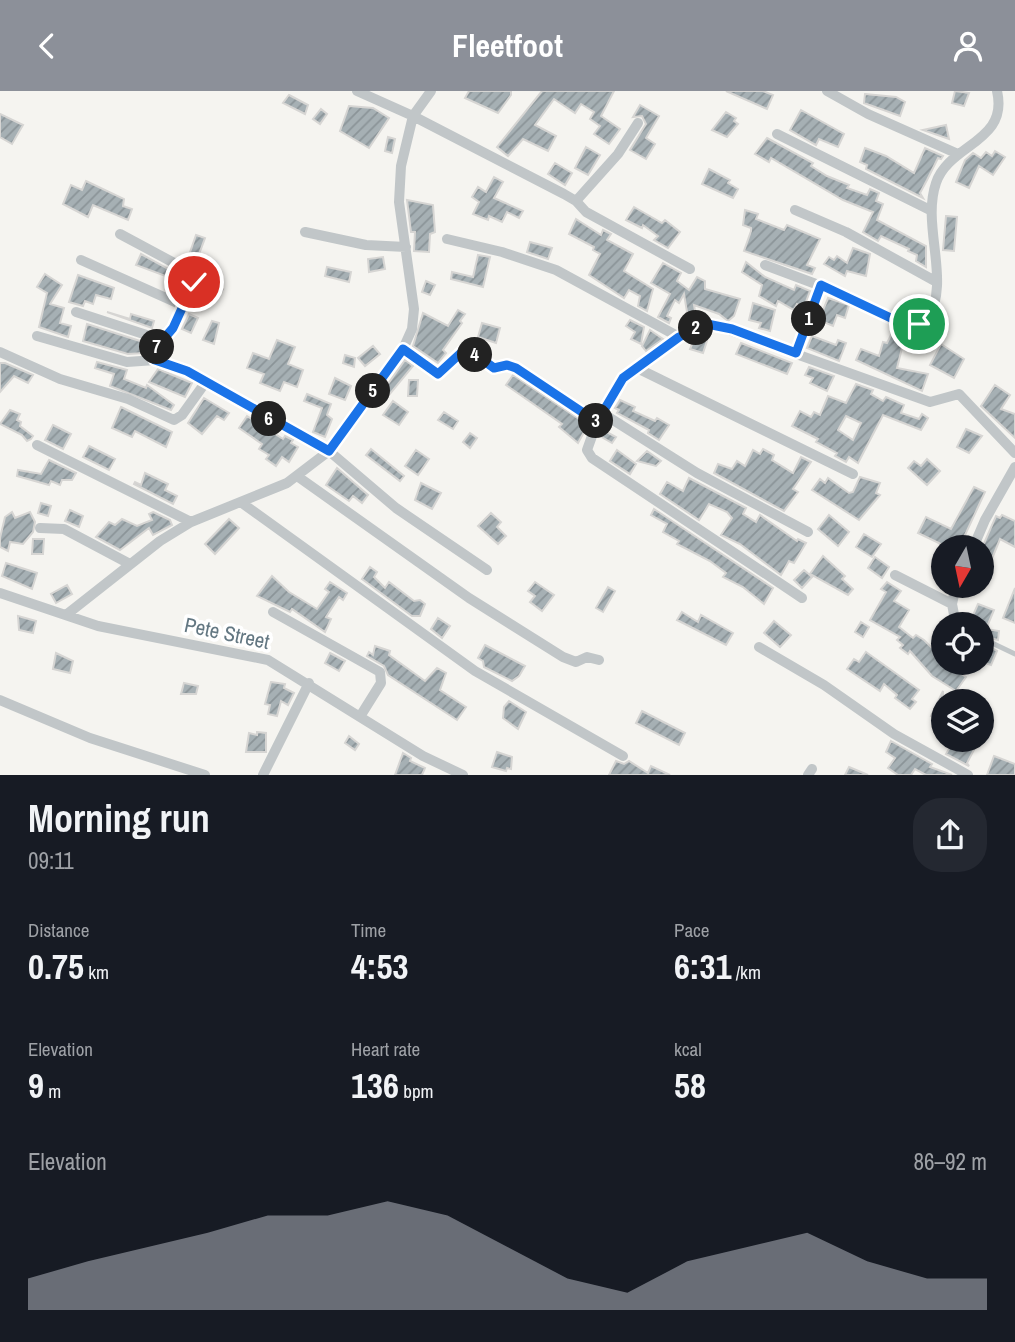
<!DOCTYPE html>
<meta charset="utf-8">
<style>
:root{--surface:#171b24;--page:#242831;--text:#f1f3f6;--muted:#9ea1a6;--accent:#8c9099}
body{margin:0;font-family:"Archivo Narrow",sans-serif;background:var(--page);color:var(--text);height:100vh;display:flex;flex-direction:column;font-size:26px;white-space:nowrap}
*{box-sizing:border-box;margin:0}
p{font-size:23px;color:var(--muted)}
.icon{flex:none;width:38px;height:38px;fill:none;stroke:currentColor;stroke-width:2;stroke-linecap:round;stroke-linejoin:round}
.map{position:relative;height:684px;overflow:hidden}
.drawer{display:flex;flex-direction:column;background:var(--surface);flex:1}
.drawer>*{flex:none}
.needle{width:46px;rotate:189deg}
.controls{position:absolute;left:931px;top:444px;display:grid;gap:14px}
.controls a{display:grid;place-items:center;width:63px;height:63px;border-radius:50%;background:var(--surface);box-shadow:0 2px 5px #0004;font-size:35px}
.pin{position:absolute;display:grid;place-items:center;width:60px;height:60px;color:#fff;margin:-30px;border:4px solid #fff;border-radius:50%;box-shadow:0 2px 7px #0007}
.km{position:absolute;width:35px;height:35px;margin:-18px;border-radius:50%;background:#222;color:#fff;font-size:19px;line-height:35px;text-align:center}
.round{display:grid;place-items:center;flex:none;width:74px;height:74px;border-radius:28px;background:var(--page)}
.overview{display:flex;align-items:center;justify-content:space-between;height:119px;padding:0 28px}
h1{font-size:38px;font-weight:800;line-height:52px}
.stats{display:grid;grid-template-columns:repeat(3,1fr);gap:10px;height:119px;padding:7px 28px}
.stats div{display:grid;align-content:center}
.stats b{font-size:35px;font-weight:800}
.stats small{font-size:19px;font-weight:400}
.stats p{font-size:19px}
.chart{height:196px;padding:14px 28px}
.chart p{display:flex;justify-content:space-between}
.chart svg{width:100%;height:126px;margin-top:7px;fill:var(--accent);opacity:.7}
header{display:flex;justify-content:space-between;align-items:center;height:91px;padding:0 28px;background:var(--accent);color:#fff;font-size:32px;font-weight:800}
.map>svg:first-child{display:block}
.building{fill:url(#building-hatch);stroke:#d6d5d3;stroke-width:2;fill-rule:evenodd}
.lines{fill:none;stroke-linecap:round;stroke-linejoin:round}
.lane{stroke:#c1c6c8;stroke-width:5}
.street{stroke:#c1c6c8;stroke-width:10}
.route-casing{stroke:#fff;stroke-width:14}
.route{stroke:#1a73e8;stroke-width:9}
.labels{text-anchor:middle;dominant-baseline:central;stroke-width:7;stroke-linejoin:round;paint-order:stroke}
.street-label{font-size:21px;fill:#637782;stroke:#fff}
</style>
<header><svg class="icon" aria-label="back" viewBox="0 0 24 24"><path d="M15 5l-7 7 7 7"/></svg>Fleetfoot<svg class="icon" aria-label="person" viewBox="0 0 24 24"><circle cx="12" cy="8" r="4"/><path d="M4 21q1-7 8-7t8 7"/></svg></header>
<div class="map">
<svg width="1015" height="684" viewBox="0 0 1015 684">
<defs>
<pattern id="building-hatch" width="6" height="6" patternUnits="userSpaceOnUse" patternTransform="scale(1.75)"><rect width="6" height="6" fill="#a6b0b4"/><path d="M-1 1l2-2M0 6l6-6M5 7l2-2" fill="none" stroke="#8b9498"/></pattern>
</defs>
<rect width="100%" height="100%" fill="#f5f4f0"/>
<!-- building -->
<path class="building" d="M469,0H511V4L498,22L465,7Z
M542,0H614L601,25L620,38L609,53L594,43L600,35L590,28L594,21L581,13L575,22L554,8L535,34L556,45L548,60L523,48L508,65L497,56Z
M726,0H763L773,4L767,18Z
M955,0L969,2L964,15L952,12Z
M865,3L896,6L905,11L900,25L864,12Z
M289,4L308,14L305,23L283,12Z
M640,14L659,25L646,47L655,53L646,68L630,59L646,33L642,25L633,26Z
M349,15L373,17L389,27L369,57L340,40Z
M321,18L327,23L320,33L313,28Z
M801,19L844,43L838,56L819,48L816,54L790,39Z
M726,21L736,27L734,30L738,33L727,46L712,39Z
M0,23L23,34L12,53L0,46Z
M946,34L949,48L923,39Z
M388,46L395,48L392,62L385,60Z
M767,47L813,72L811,75L827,85L849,94L847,97L867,104L870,98L879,102L876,110L883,113L877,129L926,155V176L916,170L917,164L908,160L909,158L881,145L878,150L863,141L873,121L843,109L771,67L769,71L755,63Z
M586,56L600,64L588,84L575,77Z
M865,57L886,65L914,82L925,57L943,65L941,68L938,67L927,89L920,102L923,107L866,78L867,74L860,71Z
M995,60L1005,66L993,84L979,75L969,97L956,91L965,69L973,62L981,67L986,61L992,65Z
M555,72L572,82L565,94L548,83Z
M709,78L730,89L728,92L738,98L733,107L702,93Z
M494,86L503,91L494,107L523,120L519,127L507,121L502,131L489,125L488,129L473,123L479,111L472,106L478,96L486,101Z
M86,90L124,108L123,115L132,118L128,129L93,114L88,126L63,113L71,94L82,99Z
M407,109L433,114L435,141L430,143L429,161L414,160L415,141H411Z
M634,116L662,132L665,129L680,141L668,157L654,149L658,145L643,134L642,137L626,129Z
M745,119L758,123L756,128L784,139L787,134L820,148L807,174L815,177L812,183L744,160L751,140V137L743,134Z
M946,125L957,126L954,160L943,159Z
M576,128L601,144L603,139L611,143L607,149L633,163L624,180L653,198L647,220L638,215L640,205L629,199L624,207L589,184L600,163L593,159L594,156L569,143Z
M196,144L205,147L195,174L187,170Z
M530,151L552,157L548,168L527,161Z
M853,157L870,163L866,185L847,180L845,185L824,173L829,166L834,169L837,165L847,172Z
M141,163L185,187L184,192L136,174Z
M478,164L490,166L483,196L451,188L452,181L473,186Z
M383,166L385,178L369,181L368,168Z
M746,171L765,186L794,199L796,194L810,200L804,216L797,213L794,219L778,210L776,215L759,205L762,194L742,181Z
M663,172L681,182L677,190L689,199L697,186L705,190V198L740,208L734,225L728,230L719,223L694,214L696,226L688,227L684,203L679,212L675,209L667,225L671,227L669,232L658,226L670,203L651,192Z
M327,176L351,181L349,191L325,185Z
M45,183L62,194L50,213L64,217L60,232L71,235L68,246L39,236L47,202L37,196Z
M78,184L114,197L111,208L96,204L93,213L85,210L83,215L69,211Z
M426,190L435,194L430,204L422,201Z
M213,192L223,198L219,205L210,201L206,209L197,203L201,196L209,200Z
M828,207L849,214L845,227L837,224L833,235L819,229Z
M753,212L775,219L770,240L759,237L761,232L749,229Z
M458,219L465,223L460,230L462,232L443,259L446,262L438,272L413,255L423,222L448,235Z
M107,221L130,228L131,223L154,230L152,237Z
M189,223L198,227L191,242L182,238Z
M630,229L644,236L641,253L631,248L635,241L626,235Z
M212,230L219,232L214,253L203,249Z
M482,232L500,237L496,252L478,246Z
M87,233L143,251L140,259L145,262L128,263L83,250Z
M894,238L913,248L909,256L903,253L897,277L928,283L922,300L856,269L861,258L879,265L883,251L887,252Z
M650,239L663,248L646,260L642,255Z
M812,245L836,254L838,249L846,252L839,270L807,257Z
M695,246L707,250L703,262L690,258Z
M277,249L295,256L288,273L303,279L297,296L284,291L280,300L260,292L264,283L247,277L253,262L269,268Z
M741,252L792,272L787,283L736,263Z
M941,253L964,268L954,287L930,274Z
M373,255L380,263L365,275L358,267Z
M345,264L355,267L354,276L343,272Z
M405,269L413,275L389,304L383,300Z
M97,271L127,279L124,288L146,297L147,294L174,314L171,319L110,295L114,283L95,277Z
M0,272H5L33,284L28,292L14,285L0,301Z
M809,276L834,285L827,300L810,292L813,287L805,284Z
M158,278L192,292L185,306L149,291Z
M513,284L588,334L578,352L559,336L562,333L506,294Z
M335,287L351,295L345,309L329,303Z
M409,289H418L417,305H408Z
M856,293L873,299L871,303L883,310L886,306L904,314L901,322L919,328L922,323L928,327L921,339L883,324L858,372L849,366L846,371L835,365L837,362L816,351L818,348L792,335L800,320L811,326L814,321L820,324L828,305L846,312ZM846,325L861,332L853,349L838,339Z
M995,294L1010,304L1001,318L1015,323V347L981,315Z
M307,303L331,313L327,324L332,328L325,346L313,341L322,317L304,310Z
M204,307L229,322L224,329L217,325L202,343L188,332Z
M620,309L635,316L633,320L655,330L657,327L669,334L659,349L648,342L649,339L617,322L619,319L615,317Z
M393,310L408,321L399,334L383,324Z
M121,316L172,341L166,356L135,340L132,346L112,337Z
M10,319L20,323L17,329L21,331L20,335L33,345L31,348L27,350L22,344L0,333Z
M444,321L458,330L453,338L438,329Z
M247,325L283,348L285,345L293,349L291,352L298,356L289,371L282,366L276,375L266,368L269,364L259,358L262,353L239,337Z
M53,334L71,343L63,358L45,349Z
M966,338L982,345L969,362L957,356Z
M603,339L616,346L612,352L600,345Z
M470,342L477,347L470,357L463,351Z
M89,355L115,368L109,379L83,366Z
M371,358L404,385L400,390L366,364Z
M763,358L774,364L772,369L793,382L801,366L811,371L793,398L798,401L784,420L714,382L718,373L732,378L737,370L745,375L753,359L760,363Z
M416,359L429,368L418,384L405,375Z
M617,359L636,373L630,383L610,370Z
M647,360L661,370L656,375L637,370Z
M927,368L940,380L927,394L908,377L914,370L921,375Z
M49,369L76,382L72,389H62L60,394L51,390L49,394L17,385L18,379L41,383Z
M337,377L368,404L362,412L353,405L349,410L326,394Z
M145,382L168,393L165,399L177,405L173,413L134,393L135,391L141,394Z
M860,386L880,392L876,402L880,404L859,429L812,399L820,388L825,392L828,387L849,402L853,401Z
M689,387L746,417L743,423L756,431L760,424L797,450L798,448L806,452L794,472L789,470L781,484L740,453L721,444L732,427L727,421L709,413L699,429L660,403L667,391L683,400Z
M421,392L441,402L432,418L415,409Z
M974,396L985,401L959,457H942L943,454L918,442L926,426L951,438Z
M41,412L51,415L48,425L38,422Z
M654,418L773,497L764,513L743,496L723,486L726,482L710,470L677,453L679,450L663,441L667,433L651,424Z
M70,419L83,425L79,436L65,430Z
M12,421L15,427L30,421L35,431L33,441L23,453L10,451L8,460L0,456V447L5,426Z
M153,421L170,429L172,434L153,444L149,437L120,459L96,446L109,431L115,434L122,428L137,435L152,429L149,423Z
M491,422L501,431L497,436L506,445L498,453L478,435Z
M829,424L849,441L838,455L818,438Z
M1002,424L1015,430V456L1000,448L982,492V457L996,425L1000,427Z
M229,428L239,437L215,463L205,453Z
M864,443L881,453L872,466L856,456Z
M33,448H44L43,463H32Z
M823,465L845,485L842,488L853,498L848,504L810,483Z
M875,466L889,476L882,487L868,477Z
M6,472L37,482L32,498L2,485Z
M370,476L377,481L374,486L385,497L389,491L414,510L420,509L425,513L420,525H412L362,488Z
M804,479L812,486L802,497L794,489Z
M272,485L289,501L317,518L329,501L325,498L330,491L347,502L343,509L339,506L326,526L331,528L325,541L292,518L290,521L257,505Z
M535,491L554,504L542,520L530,511L535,505L528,500Z
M887,491L901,500L894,510L909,519L899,536L913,547L916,544L924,549L931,556L935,553L940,558L934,564L942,572H953L951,576L966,586L956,600L932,585L910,560L908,563L900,557L903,554L897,549L900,546L870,529L886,501L881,498Z
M67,494L72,503L56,512L51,503Z
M608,496L615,500L603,521L596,517Z
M1015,497V532L1003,527Z
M978,513L994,519L986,538L999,540L998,549L991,547L987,550L988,555L997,560L991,574L982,571V537H985L970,531Z
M682,521L698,531L701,524L733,542L726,554L677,529Z
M18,525L36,530L33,542L19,539Z
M438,527L450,535L442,547L431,538Z
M774,530L791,544L780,556L764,542Z
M861,531L869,536L863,546L855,541Z
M485,554L525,575L519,585L512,590L484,576L483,570L478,567Z
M375,555L390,560L389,564L425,590L437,577L446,582L440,599L466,616L457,629L388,584L384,575L367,565L369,561L373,564Z
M866,561L919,599L912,608L916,611L910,618L895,607L897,604L884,593L880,600L847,578L854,568L859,571Z
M56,562L73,570L70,582L53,578Z
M330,562L345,570L339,580L325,572Z
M271,591L285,593L284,597L294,602L288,614L281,610L277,625L268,623L270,614L265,613Z
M184,592L198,595L196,603H181Z
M943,600V626L941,630L931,625Z
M509,610L526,621L518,638L503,627L504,616Z
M642,620L685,642L679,654L636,632Z
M257,641L266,642V661H246L249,642L257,644Z
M349,645L359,653L355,659L345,652Z
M954,649H965L976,655L967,672L969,675L946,663Z
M891,650L932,673L930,676L952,684H926L915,678L911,684H898L888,677L895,667L886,661Z
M497,661L512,666L511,678L507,677L506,680L492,676Z
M403,662L411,667L410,670L425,677L422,684H395Z
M994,665L1015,673V684H987Z
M616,670L624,673L629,670L648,682L651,675L670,684H609Z
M849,676L868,684H845Z"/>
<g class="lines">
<!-- lane -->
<path class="lane" d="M992,552L1015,563"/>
<!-- street -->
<path class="street" d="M357,0L413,25L564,103L576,110L586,121L690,178
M827,0L868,23L958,63
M777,43L930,119
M576,110L618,63L638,32
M795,119L846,141L935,190
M305,141L366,154L406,156
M120,143L191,181L194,187L177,231L156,257L155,269L187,280L329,360L396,417L487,479
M447,148L502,161L556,179L679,246
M81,169L184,215
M765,174L848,205L893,228L909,232L927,230C952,190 921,136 936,92C949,53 1009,51 997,0
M76,221L162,249
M37,245L127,271L155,269
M403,258L438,283L463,260L476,264L494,277L507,274L516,277L597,331
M0,261L60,288L128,308L174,329L182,324L205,292
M796,262L821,194
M637,277L853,383
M602,322L697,382L808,441
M37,354L191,431
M297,385L469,507L563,566L576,571L587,566L599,569
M242,412L475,580L623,665
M40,437L64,438L128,472
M973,457L985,429L1015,376
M895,484L952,513
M956,495L952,513L956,534
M0,502L98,535L268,569L423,665L463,684
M802,507L592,367L587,359L597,331L623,287L685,242L707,233L718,235L930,311L959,303L1015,362
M273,521L380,581L381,592L361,624
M66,524L160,450L191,431L287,392L329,360L403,258L412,238L414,218L399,111L401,75L413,25L431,0
M759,556L824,594L894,643L968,684
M0,609L90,647L205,684
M263,684L309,592
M808,684L812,678"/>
</g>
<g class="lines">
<!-- route casing -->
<g class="route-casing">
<path id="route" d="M194,191L173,237L156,257L155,269L187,280L329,360L403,258L438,283L463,260L476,264L494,277L507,274L516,277L597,331L623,287L679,246L707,233L732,238L796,262L821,194L893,228L919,233"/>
</g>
<!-- route -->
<use href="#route" class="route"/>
</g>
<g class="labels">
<!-- street labels -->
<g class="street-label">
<text transform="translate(227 542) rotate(12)">Pete Street</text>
</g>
</g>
</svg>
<div class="controls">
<a><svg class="needle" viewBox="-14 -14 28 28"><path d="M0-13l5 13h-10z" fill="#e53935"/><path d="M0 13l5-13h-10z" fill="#9ea1a6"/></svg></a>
<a><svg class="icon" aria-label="locate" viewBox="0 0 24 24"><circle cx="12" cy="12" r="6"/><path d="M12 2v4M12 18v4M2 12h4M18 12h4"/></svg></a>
<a><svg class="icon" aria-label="layers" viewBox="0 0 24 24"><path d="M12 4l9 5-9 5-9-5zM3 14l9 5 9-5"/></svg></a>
</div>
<div class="pin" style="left:919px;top:233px;background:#1e9e55"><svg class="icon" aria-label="arrive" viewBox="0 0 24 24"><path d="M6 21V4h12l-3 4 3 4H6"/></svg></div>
<div class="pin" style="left:194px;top:191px;background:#d93025"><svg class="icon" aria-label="check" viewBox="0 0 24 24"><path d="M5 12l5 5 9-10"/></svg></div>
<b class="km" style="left:809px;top:228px">1</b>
<b class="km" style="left:696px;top:237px">2</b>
<b class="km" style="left:596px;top:330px">3</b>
<b class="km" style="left:475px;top:264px">4</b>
<b class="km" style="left:373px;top:300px">5</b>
<b class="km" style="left:269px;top:328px">6</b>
<b class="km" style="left:157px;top:256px">7</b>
</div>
<section class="drawer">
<div class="overview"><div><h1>Morning run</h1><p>09:11</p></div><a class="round"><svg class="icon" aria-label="share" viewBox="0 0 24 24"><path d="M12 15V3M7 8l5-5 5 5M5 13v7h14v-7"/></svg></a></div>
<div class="stats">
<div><p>Distance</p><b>0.75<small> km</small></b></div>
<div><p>Time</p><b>4:53</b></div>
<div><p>Pace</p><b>6:31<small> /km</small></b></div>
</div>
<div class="stats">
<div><p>Elevation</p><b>9<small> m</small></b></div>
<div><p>Heart rate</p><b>136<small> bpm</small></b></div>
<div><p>kcal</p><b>58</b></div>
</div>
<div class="chart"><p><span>Elevation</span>86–92 m</p>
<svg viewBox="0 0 160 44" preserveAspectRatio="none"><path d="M0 44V33L10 27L20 22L30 17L40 11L50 11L60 6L70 11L80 22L90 33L100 38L110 27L120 22L130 17L140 27L150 33L160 33V44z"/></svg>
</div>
</section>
